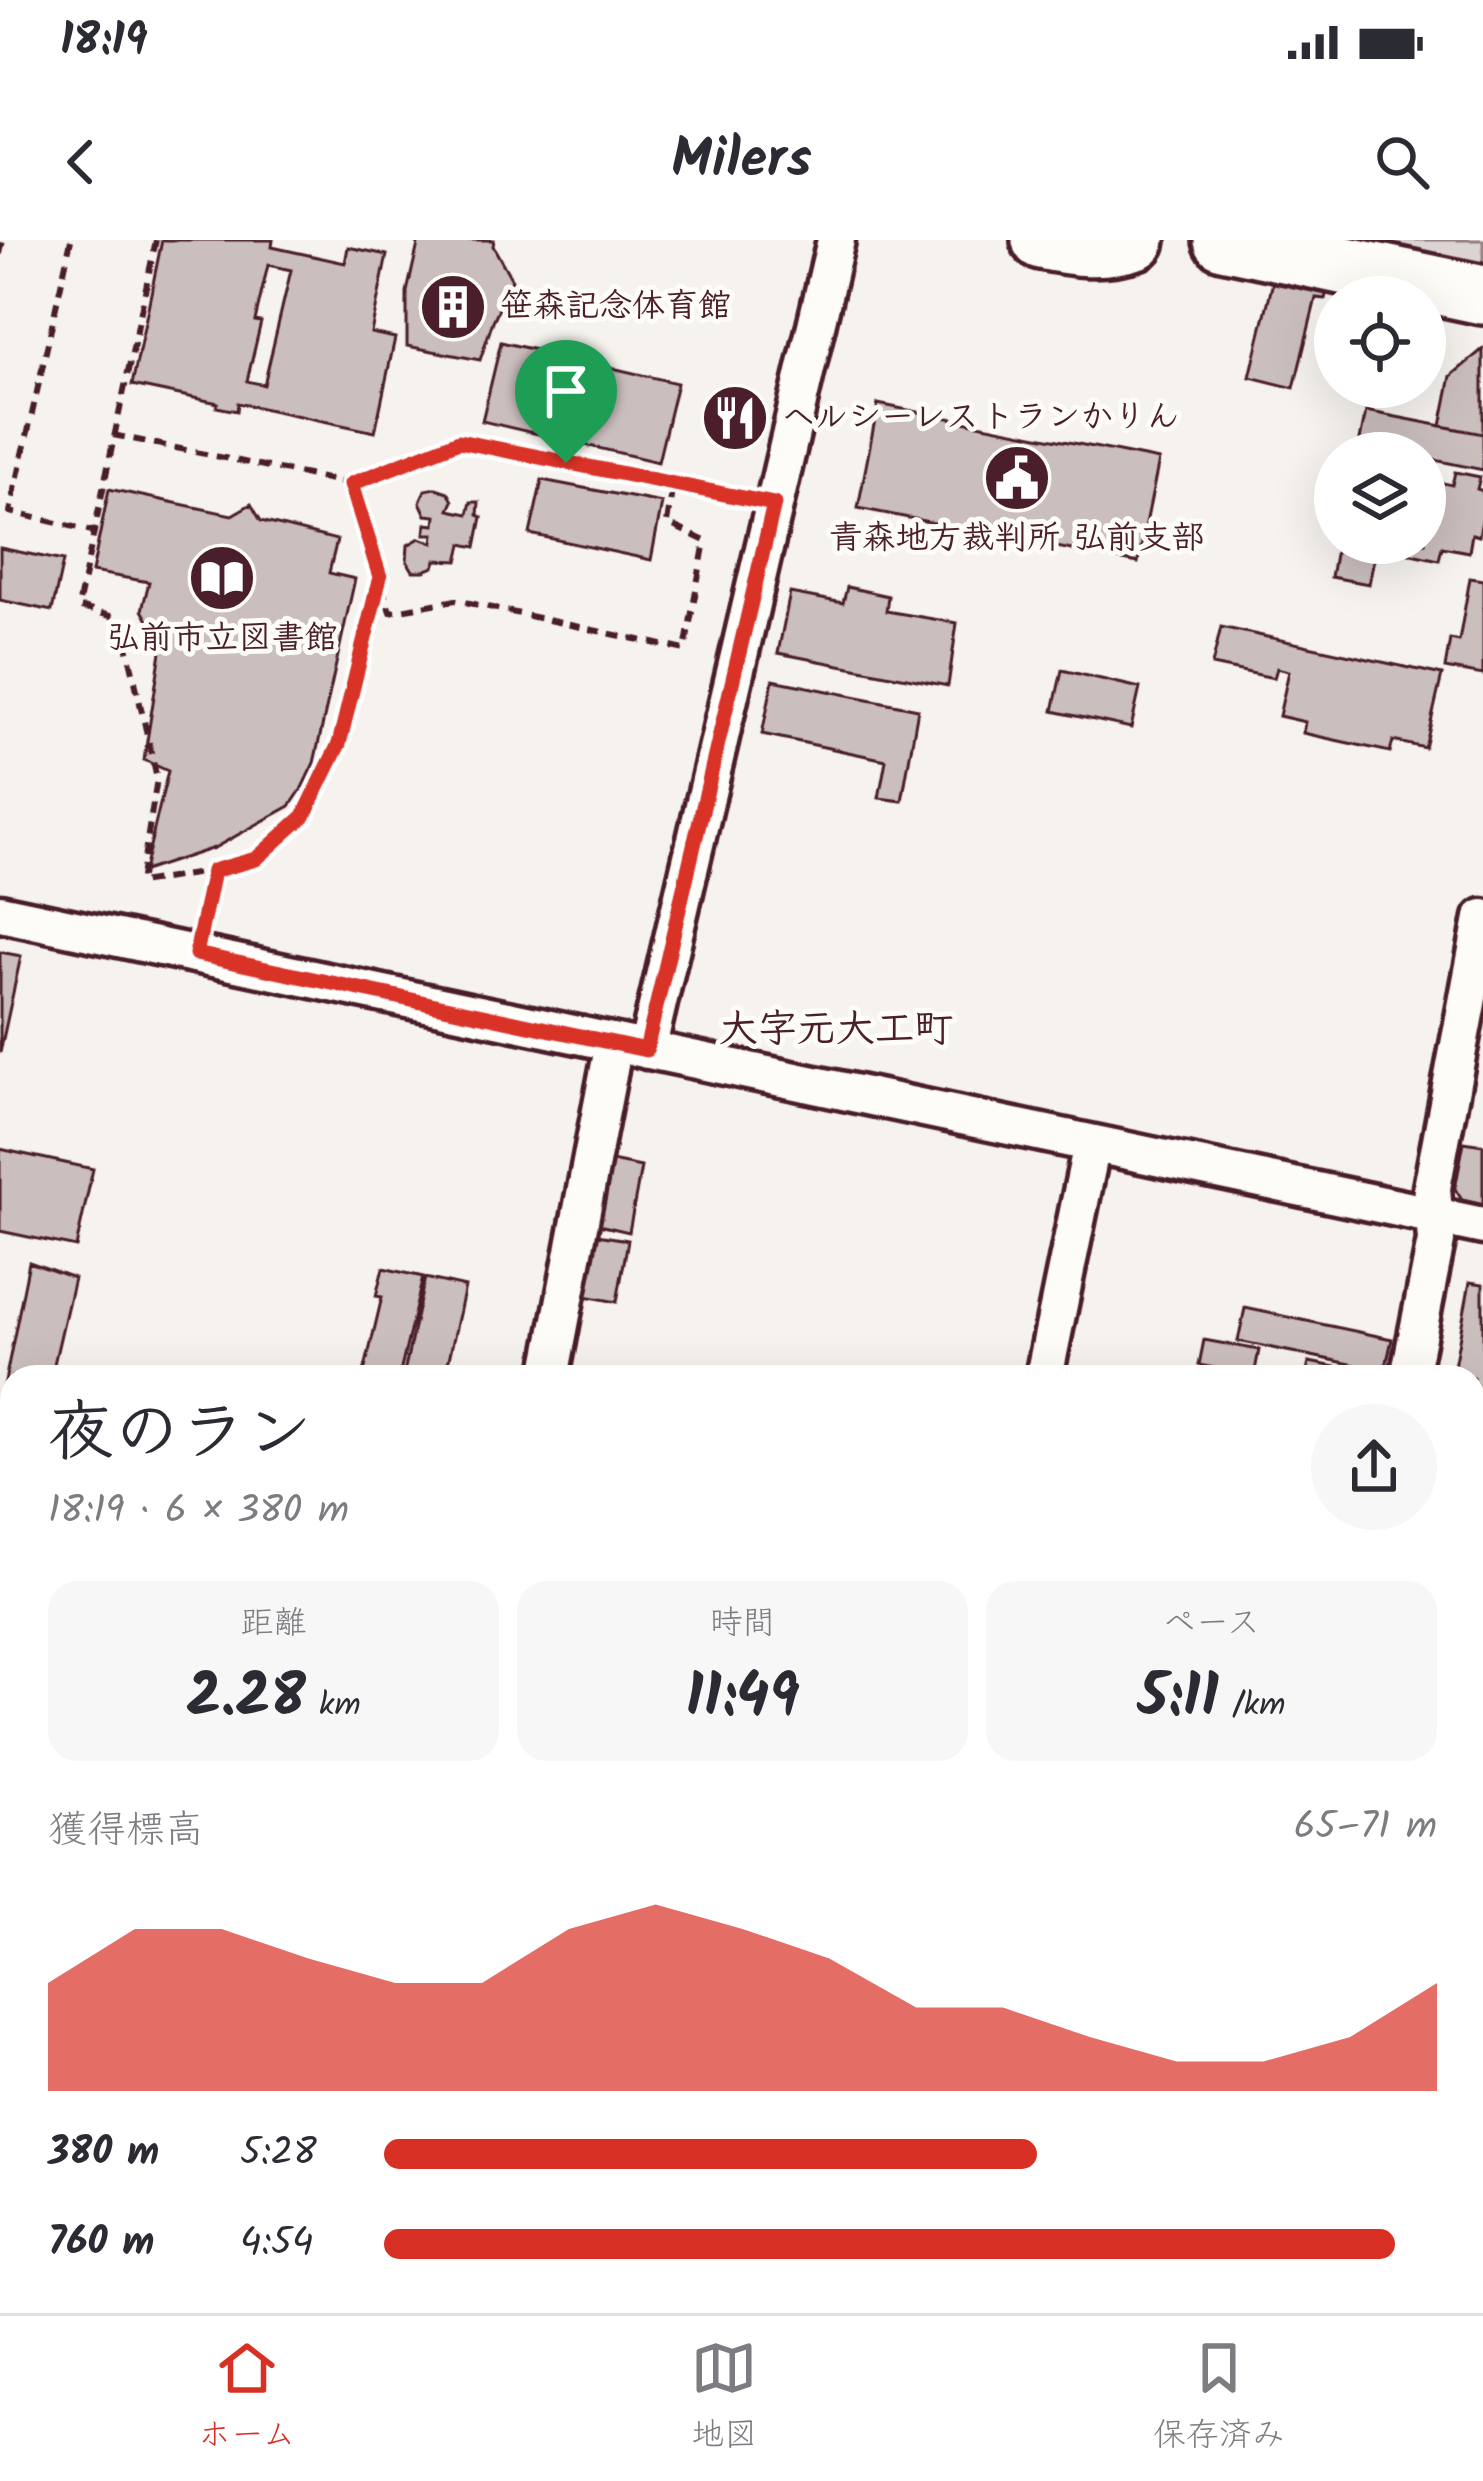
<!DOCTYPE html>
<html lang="ja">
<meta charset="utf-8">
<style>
:root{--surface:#fff;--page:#f7f7f7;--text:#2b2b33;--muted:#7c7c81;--line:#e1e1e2;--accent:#d93025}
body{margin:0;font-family:Kalam,"Klee One",sans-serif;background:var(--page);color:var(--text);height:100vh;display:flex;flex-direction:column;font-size:45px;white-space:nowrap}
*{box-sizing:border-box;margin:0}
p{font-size:39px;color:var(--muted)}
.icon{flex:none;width:66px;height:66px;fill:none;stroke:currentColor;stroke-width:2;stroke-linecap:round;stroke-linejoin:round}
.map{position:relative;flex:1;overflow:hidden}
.side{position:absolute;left:0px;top:1125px;width:1485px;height:948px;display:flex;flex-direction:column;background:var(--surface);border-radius:36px 36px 0 0;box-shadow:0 12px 48px #0002}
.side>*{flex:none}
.controls{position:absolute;left:1314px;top:36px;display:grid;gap:24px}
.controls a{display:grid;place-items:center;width:132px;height:132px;border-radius:50%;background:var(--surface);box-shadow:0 12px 48px #0002;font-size:60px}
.pin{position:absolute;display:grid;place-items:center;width:102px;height:102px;color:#fff;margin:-123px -51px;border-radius:50% 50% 50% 0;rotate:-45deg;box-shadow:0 0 12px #0007}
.pin .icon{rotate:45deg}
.round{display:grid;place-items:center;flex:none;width:126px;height:126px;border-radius:63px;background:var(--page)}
.head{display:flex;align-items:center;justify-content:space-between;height:204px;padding:0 48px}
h1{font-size:66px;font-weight:700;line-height:90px}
.metrics{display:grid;grid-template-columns:repeat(3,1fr);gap:18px;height:204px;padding:12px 48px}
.metrics div{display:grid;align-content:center;border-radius:30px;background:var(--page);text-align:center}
.metrics b{font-size:60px;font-weight:700}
.metrics small{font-size:33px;font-weight:400}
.metrics p{font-size:33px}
.chart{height:336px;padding:24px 48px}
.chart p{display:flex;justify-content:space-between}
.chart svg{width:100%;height:216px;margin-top:12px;fill:var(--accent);opacity:.7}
ul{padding:0 48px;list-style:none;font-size:39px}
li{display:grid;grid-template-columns:192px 144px 1fr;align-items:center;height:90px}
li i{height:30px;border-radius:15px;background:var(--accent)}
.status{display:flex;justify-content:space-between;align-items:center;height:84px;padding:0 60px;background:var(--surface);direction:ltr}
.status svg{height:33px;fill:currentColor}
header{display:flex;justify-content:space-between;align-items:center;height:156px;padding:0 48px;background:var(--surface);font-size:54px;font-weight:700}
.tab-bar{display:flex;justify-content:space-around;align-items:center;height:168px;border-top:3px solid var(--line);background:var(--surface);font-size:33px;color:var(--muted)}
.tab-bar a{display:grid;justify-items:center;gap:6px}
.tab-bar .selected{color:var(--accent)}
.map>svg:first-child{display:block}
.built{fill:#e9e3e0}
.green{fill:#dcd4d2;stroke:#937a7e;stroke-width:3}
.building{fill:#cbbfbe;stroke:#4a1f2b;stroke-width:3;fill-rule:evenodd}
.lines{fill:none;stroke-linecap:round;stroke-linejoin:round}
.street-casing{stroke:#4a1f2b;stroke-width:45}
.secondary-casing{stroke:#4a1f2b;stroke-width:60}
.primary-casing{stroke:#4a1f2b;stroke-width:66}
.path{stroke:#4a1f2b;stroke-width:6;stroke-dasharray:12 9;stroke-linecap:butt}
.street{stroke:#fdfcf7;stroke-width:36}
.secondary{stroke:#fdfcf7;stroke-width:51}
.primary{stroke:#fdfcf7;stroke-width:57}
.route-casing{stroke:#fff;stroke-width:24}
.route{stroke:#d93025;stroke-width:15}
.labels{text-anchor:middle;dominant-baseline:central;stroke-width:10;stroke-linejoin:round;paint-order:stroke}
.poi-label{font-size:33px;font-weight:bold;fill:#4a1f2b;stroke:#fdfcf7;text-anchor:start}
.quarter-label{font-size:39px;font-weight:bold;fill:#4a1f2b;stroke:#fdfcf7}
</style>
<div class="status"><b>18:19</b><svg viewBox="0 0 49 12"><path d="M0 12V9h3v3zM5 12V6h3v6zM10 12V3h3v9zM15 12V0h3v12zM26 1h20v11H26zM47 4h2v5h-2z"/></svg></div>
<header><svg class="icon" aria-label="back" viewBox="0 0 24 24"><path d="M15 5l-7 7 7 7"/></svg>Milers<svg class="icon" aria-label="search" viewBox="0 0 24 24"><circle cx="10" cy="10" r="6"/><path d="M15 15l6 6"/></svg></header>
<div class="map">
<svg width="1483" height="2073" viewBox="0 0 1483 2073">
<rect width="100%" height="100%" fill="#f6f3ef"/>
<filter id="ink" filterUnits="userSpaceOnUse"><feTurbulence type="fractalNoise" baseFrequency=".00833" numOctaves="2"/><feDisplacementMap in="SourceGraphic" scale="24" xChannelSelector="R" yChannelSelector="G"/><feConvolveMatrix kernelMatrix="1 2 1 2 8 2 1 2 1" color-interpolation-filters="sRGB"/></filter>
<g filter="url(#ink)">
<!-- built -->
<path class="built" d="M1473,1920L1483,1923V2073H0V2035L12,2006V2061H1473Z"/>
<!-- green -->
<path class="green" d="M1367,0H1483V24Z"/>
<!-- building -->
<path class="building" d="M162,0H273L272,7L345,23L348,7L387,15L371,93L395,98L375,192L238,163L237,171L217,167L218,163L132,145ZM268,25L291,30L264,145L247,141L261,82L255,81Z
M419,0H494L493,6L512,40L493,81L480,120L407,106V52Z
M1275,33L1328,45L1325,59L1316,58L1294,148L1250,137Z
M501,102L677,143L658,222L482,181Z
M1483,109V194L1441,186L1451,136Z
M878,164L1159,220L1138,323L858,268Z
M1366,171L1483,194V230L1425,218V213H1398L1359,205Z
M1455,232L1480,237L1477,249L1483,251V275L1479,296L1472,294L1469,312L1442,307L1439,320L1407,313L1409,303H1425V239L1452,245Z
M542,240L662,263L651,320L530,294Z
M436,248L448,252L453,261L449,270L468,274L471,262H479L478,275L482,277L476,307L462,304L458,321L436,320L434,327L424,331H413L407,321L408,305L420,298L433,303L434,294H425L426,284L435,285L436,276L426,275L420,262L425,250Z
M109,249L232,275L251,264L261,281L337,300L329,333L355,339L314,523L301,550L290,566L214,608L144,631L168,531L144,520L162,405L142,370L149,342L92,332Z
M1337,303H1377L1369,344L1331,337Z
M0,308L63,321L52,371L0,360Z
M1470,338L1483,340V435L1445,428L1450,399L1459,401Z
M847,347L888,356L886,371L957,383L948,446L778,413L790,353L843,363Z
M1221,387L1442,435L1425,508L1393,501L1390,512L1303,493L1305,482L1279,476L1289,431L1277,428L1274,438L1212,425Z
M1062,430L1140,448L1131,488L1053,471Z
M773,440L918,469L902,561L879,558L886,520L762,494Z
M0,712L21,716L0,813Z
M1464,902L1483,905V965L1462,960L1455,949Z
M0,909L93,929L76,1007L0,991Z
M611,921L641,927L629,992L599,985Z
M597,995L628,1000L617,1062L585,1056Z
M29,1022L74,1038L51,1137H12V1171L0,1166Z
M383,1028L423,1037L399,1137H363L382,1057L376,1056Z
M425,1038L465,1047L445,1137H403Z
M1470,1042L1483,1044V1271L1473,1269V1137H1452Z
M1245,1068L1392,1099L1385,1131L1238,1101Z
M1204,1100L1259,1110L1254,1136L1199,1125Z
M1309,1122L1346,1129L1344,1137H1306Z
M0,1268L12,1271V1388L0,1385Z
M1473,1299L1483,1301V1338L1473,1336Z
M1473,1454L1483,1456V1491L1473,1488Z
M1473,1579L1483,1582L1473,1638Z
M0,1750L12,1755V1818L0,1814Z
M1473,1802L1483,1804V1854L1473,1852Z
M15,2061H141L135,2073H34L14,2063Z
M336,2061H578L576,2073H333Z
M612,2061H922L919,2073H610Z
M984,2061H1166L1164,2073H982Z
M1375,2061H1449L1446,2073H1372Z"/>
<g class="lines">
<!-- street casing -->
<g class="street-casing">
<path id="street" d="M0,673L1483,986
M647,810L836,0
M550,1137L614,803
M1044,1137L1092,904
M1409,1137L1436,1001L1432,948L1483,678
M0,1966L12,1936
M1235,2073L1238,2061"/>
</g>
<!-- secondary casing -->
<g class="secondary-casing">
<path id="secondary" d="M0,1216L12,1219
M1473,1549L1483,1551"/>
</g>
<!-- primary casing -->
<g class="primary-casing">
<path id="primary" d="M1041,0C1074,7 1103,11 1136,0
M1223,0L1483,55"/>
</g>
<!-- path -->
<path class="path" d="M71,0L10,272L92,291
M156,0L78,367L121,379L157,539L140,643L213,631L257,619L304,576L339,504L379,337
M0,14L3,0
M113,195L351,244L459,201L741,258
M352,245L390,372L456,360L685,410L705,301L667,283L673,244
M203,681L213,631"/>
<!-- street -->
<use href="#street" class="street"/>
<!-- secondary -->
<use href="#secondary" class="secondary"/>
<!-- primary -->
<use href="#primary" class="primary"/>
</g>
</g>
<g class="lines" filter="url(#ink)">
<!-- route casing -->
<g class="route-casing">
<path id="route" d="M459,201L774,264L646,810L196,714L213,631L256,619L304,576L339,504L380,337L351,244Z"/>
</g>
<!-- route -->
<use href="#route" class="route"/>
</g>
<!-- icons -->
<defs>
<g id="building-disc" transform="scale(3.45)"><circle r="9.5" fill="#4a1f2b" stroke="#fdfcf7"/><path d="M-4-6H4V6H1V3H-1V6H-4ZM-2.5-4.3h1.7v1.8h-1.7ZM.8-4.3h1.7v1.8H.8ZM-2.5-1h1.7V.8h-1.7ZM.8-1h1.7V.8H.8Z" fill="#fff"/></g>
<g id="restaurant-disc" transform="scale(3.45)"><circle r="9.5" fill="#4a1f2b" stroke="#fdfcf7"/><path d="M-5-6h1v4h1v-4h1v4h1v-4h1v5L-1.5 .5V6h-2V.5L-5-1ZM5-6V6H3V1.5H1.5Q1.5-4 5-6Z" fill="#fff"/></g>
<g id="civic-disc" transform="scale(3.45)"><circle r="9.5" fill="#4a1f2b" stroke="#fdfcf7"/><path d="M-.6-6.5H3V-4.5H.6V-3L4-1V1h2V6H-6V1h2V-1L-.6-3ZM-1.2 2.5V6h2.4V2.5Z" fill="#fff"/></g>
<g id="library-disc" transform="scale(3.45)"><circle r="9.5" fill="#4a1f2b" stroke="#fdfcf7"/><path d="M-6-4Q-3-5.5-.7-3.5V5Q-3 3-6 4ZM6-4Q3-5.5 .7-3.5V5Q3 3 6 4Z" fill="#fff"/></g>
</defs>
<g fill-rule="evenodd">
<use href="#building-disc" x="453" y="67"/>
<use href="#restaurant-disc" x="735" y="178"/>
<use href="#civic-disc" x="1017" y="238"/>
<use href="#library-disc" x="222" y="338"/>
</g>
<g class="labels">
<!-- poi labels -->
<g class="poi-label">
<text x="500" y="67">笹森記念体育館</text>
<text x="782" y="178">ヘルシーレストランかりん</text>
<text x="1017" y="299" text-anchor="middle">青森地方裁判所 弘前支部</text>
<text x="222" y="399" text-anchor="middle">弘前市立図書館</text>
</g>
<!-- quarter labels -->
<g class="quarter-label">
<text x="836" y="791">大字元大工町</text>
</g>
</g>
</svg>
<div class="controls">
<a><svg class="icon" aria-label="locate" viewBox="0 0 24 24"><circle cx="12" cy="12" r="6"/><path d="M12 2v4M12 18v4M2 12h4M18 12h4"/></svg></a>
<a><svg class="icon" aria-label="layers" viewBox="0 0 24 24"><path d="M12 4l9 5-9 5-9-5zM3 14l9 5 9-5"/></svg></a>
</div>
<div class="pin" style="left:566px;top:223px;background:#1e9e55"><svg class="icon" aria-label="arrive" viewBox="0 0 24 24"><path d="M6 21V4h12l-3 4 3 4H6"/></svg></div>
<section class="side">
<div class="head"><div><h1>夜のラン</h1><p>18:19 · 6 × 380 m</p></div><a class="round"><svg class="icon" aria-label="share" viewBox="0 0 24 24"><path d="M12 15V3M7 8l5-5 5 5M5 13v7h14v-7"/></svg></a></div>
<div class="metrics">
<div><p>距離</p><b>2.28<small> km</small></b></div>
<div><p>時間</p><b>11:49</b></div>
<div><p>ペース</p><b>5:11<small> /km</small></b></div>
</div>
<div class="chart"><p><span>獲得標高</span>65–71 m</p>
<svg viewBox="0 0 160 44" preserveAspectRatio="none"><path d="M0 44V22L10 11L20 11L30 17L40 22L50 22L60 11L70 6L80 11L90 17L100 27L110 27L120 33L130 38L140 38L150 33L160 22V44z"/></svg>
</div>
<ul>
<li><b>380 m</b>5:28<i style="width:62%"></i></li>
<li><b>760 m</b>4:54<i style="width:96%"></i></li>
</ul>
</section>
</div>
<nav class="tab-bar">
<a class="selected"><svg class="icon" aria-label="home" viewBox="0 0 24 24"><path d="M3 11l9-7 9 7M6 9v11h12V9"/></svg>ホーム</a>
<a><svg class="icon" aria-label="map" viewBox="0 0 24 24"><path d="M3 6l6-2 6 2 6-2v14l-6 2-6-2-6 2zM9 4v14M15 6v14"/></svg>地図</a>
<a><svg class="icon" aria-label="saved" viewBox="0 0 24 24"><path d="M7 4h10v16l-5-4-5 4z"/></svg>保存済み</a>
</nav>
